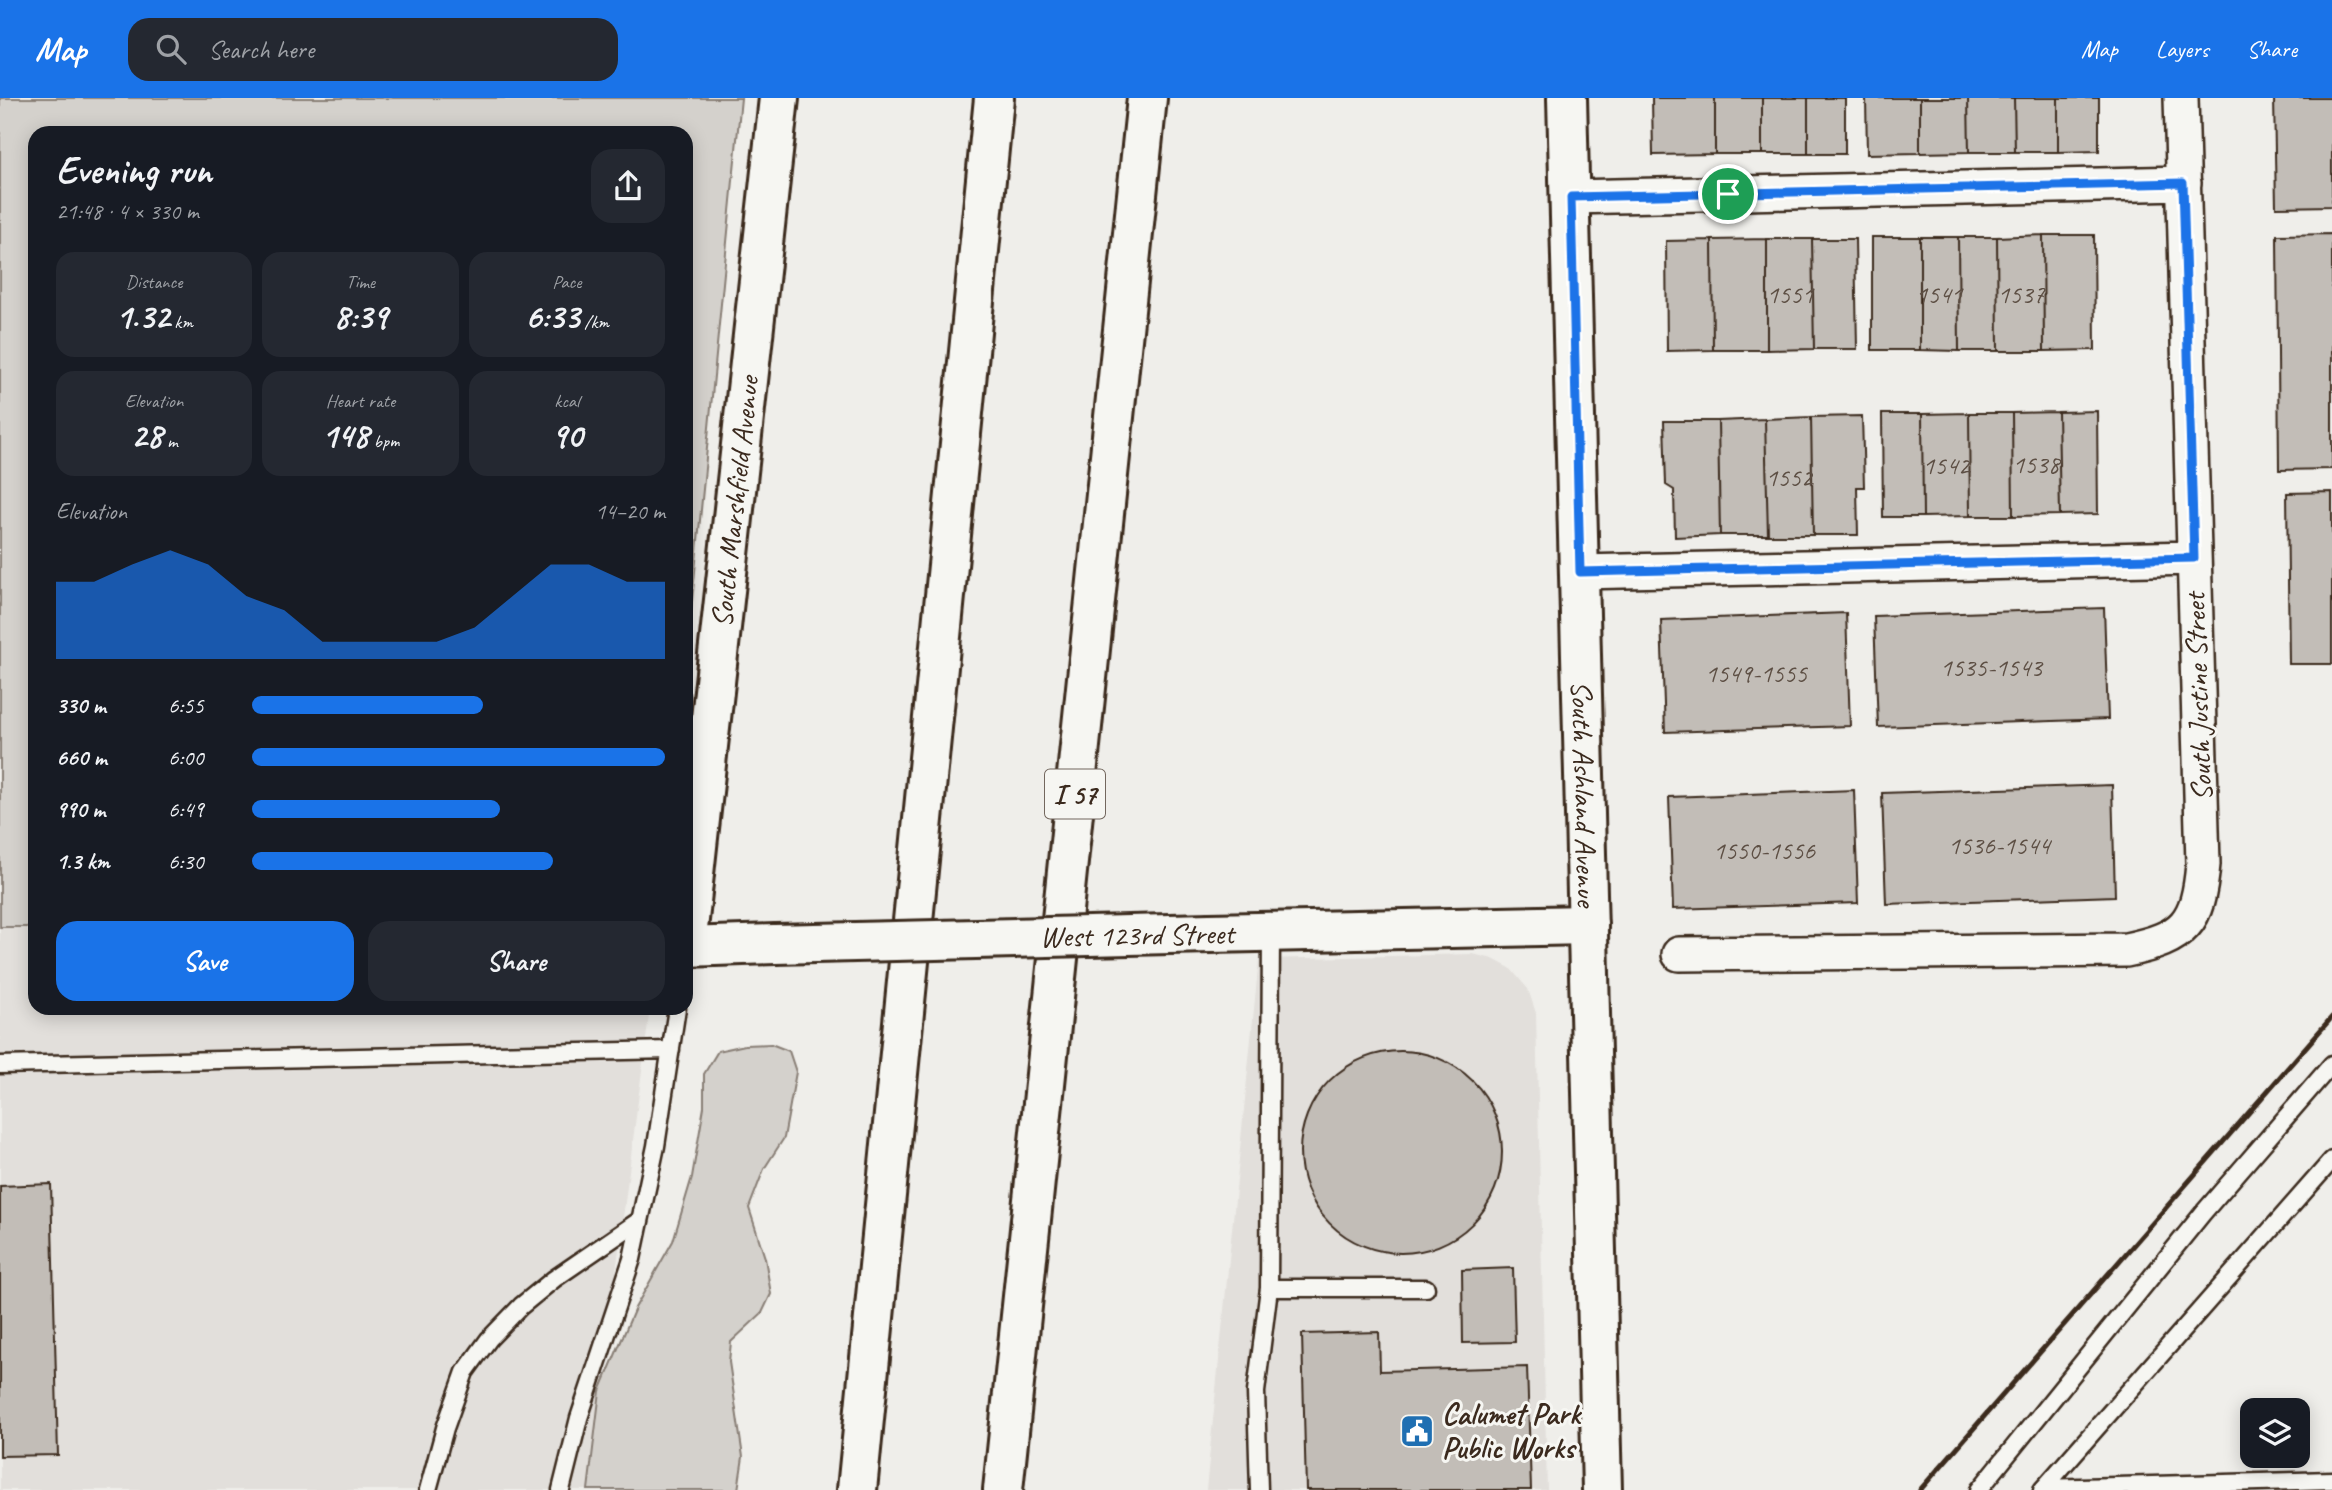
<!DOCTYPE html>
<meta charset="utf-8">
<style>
:root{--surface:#171b24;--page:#242831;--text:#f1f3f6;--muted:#9ea1a6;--accent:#1a73e8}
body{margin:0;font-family:Caveat,sans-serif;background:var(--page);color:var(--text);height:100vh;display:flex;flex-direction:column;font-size:26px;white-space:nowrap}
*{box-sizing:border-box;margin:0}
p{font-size:23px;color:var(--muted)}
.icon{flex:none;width:38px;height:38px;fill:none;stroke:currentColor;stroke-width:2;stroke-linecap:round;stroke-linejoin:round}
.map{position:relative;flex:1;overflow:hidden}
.details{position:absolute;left:28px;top:28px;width:665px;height:889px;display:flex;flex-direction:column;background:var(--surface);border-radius:21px;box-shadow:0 4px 18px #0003}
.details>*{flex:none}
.tools{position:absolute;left:2240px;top:1300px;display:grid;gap:14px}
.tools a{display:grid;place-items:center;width:70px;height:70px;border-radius:14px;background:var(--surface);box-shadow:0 4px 18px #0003;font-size:35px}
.pin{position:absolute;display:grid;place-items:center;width:60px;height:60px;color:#fff;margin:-30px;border:4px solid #fff;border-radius:50%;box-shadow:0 2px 7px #0007}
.round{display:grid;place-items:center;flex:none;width:74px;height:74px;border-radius:21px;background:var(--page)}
.overview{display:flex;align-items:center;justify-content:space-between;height:119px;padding:0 28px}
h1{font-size:38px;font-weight:800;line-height:52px}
.figures{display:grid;grid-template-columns:repeat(3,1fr);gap:10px;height:119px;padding:7px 28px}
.figures div{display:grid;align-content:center;border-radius:18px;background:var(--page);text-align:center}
.figures b{font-size:35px;font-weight:800}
.figures small{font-size:19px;font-weight:400}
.figures p{font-size:19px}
.chart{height:196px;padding:14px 28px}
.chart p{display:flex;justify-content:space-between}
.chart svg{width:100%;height:126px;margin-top:7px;fill:var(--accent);opacity:.7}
.primary-button{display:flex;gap:14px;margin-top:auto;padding:14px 28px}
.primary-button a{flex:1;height:80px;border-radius:21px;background:var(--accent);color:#fff;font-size:28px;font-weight:800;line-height:80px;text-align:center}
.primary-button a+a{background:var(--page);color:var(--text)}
ul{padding:0 28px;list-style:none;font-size:23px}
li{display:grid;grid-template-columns:112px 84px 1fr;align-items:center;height:52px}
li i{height:18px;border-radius:9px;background:var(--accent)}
header{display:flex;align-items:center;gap:42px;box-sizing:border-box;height:98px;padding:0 35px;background:var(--accent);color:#fff}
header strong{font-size:33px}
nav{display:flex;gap:38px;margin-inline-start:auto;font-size:24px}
.search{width:490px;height:63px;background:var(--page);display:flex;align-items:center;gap:18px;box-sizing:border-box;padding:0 24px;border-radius:21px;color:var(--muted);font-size:26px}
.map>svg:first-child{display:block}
.built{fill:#e2dfdb}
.green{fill:#d4d1cc;stroke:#887e75;stroke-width:2}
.building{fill:#c2bdb7;stroke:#3b2a1e;stroke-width:2}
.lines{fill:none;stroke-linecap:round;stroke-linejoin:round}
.service-casing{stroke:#3b2a1e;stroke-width:21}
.minor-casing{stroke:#3b2a1e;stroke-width:38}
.secondary-casing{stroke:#3b2a1e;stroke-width:44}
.motorway-casing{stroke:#3b2a1e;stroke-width:44}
.service{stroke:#f6f6f2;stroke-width:16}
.minor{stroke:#f6f6f2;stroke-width:33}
.secondary{stroke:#f6f6f2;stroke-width:38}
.motorway{stroke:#f6f6f2;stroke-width:38}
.rail{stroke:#3b2a1e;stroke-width:5}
.secondary-bridge-casing{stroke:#3b2a1e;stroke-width:44;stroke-linecap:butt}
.secondary-bridge{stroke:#f6f6f2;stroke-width:38}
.route-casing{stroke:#fff;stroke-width:14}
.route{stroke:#1a73e8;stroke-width:9}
.labels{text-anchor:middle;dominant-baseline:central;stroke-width:6;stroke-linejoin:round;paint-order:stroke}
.number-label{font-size:26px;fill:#5d4f44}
.shield{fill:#f6f6f2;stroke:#73675e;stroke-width:2}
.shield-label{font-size:28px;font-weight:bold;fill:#3b2a1e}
.street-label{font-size:30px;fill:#3b2a1e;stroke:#f6f6f2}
.poi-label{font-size:30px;font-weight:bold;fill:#3b2a1e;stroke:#f6f6f2;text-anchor:start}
</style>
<header>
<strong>Map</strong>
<div class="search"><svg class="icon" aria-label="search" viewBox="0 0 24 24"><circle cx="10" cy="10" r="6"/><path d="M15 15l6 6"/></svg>Search here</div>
<nav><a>Map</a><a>Layers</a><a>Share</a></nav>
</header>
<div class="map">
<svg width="2332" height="1392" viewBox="0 0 2332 1392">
<rect width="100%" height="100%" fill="#efeeea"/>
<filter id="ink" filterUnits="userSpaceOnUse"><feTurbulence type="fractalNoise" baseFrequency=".0143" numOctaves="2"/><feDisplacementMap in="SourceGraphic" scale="14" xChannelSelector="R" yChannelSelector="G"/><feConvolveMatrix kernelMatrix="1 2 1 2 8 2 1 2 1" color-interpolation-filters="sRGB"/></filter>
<g filter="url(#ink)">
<!-- built -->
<path class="built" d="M0,829H35V910H650L588,1392H0Z
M1473,856L1493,861L1510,870L1528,891L1536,915L1547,1392H1206L1259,861Z"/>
<!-- green -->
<path class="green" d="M0,0H741L686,566V35H35V829H0Z
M771,946L789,953L796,974L784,1040L764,1071L749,1110L765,1160L771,1196L762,1215L731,1244L729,1264L743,1359L738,1392H588L600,1293L635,1210L673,1143L692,1079L704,1009V976L718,953L745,947Z"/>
<!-- building -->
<path class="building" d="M1652,0H1715V56L1653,57Z
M1715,0H1762V56H1715Z
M1762,0H1808V56H1762Z
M1808,0H1845V56H1808Z
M1866,0H1920V55L1867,56Z
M1920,0H1968L1969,54L1920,55Z
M1968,0H2014L2015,54H1969Z
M2014,0H2058V54H2015Z
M2058,0H2099V53L2058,54Z
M2274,0H2332V108L2276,109Z
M2332,136V371L2279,372L2277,137Z
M2043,137H2094L2095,252L2044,253Z
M2043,137L2044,253H1998L1997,139Z
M1872,139H1920V252H1872Z
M1920,139H1958L1959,253L1920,252Z
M1958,139H1997L1998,253H1959Z
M1767,141H1812L1814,251L1767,252Z
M1767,141V252H1713L1712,142Z
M1812,141H1855L1857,251H1814Z
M1712,142L1713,252L1667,253L1666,143Z
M2097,313L2098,416L2060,417L2058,314Z
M2058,314L2060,417L2013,418L2012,315Z
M1969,315H2012L2013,418H1970Z
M1969,315L1970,418L1923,419L1922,316Z
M1882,316H1922L1923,419H1883Z
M1862,318L1864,389H1857L1858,437H1813L1811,319Z
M1811,319L1813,437H1768L1765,321Z
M1765,321L1768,437H1720L1718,323Z
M1664,323H1718L1720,437L1675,439L1674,392L1666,387Z
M2332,394V566H2289L2287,395Z
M2104,510L2108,621L1878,629L1874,518Z
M1846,515L1850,628L1665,634L1661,522Z
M2112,687L2115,798L1886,806L1882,695Z
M1854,692L1858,805L1673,811L1669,699Z
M1300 1054a101 101 0 1 1 202 0a101 101 0 1 1-202 0Z
M51,1086L58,1357L0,1358V1088Z
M1513,1170L1515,1244L1463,1245L1462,1172Z
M1379,1234L1380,1273L1527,1269L1531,1392H1306L1302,1236Z"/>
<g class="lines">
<!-- service casing -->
<g class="service-casing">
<path id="service" d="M0,967L671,952
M1269,1190H1426
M2044,1390L2332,1382
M428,1392L445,1330L465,1274L489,1241L521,1208L554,1181L640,1122
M561,1392L579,1320L632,1161L656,1048L677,910
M1259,1392L1256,1294L1269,1190L1271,834
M1979,1392L2203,1115L2332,966
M2042,1392L2332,1062"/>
</g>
<!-- minor casing -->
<g class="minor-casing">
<path id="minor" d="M1571,99L2184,85
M1580,474L2194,460
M1679,856L2126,852C2185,840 2198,825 2203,766L2181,0"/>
</g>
<!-- secondary casing -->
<g class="secondary-casing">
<g id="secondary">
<path id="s1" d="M1567,0L1602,1392"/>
<path d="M1210,835L1588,827"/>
<path id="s2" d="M775,846L686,849L779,0"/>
</g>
</g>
<!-- motorway casing -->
<g class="motorway-casing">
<path id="motorway" d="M857,1392L994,0
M1003,1392L1147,0"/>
</g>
<!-- service -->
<use href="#service" class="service"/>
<!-- minor -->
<use href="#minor" class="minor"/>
<!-- secondary -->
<use href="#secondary" class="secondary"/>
<!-- motorway -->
<use href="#motorway" class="motorway"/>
<!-- rail -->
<path class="rail" d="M1920,1392L2332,919"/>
<!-- secondary-bridge casing -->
<g class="secondary-bridge-casing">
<path id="secondary-bridge" d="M775,846L1210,835"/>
</g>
<!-- secondary-bridge -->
<use href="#secondary-bridge" class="secondary-bridge"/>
</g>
</g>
<g class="lines" filter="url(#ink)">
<!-- route casing -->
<g class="route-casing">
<path id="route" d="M2183,85L2194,460L1580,474L1571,99Z"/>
</g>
<!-- route -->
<use href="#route" class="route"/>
</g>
<!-- icons -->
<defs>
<g id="civic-square" transform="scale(1.75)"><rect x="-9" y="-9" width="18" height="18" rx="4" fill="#1f6fb2" stroke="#f6f6f2"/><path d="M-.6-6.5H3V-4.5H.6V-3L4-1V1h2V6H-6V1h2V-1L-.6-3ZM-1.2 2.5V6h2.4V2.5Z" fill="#fff"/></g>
</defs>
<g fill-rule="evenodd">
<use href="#civic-square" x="1417" y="1333"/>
</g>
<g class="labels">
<!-- number labels -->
<g class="number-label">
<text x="1790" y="196">1551</text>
<text x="1939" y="196">1541</text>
<text x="2021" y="196">1537</text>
<text x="2036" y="366">1538</text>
<text x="1946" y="367">1542</text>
<text x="1789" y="379">1552</text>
<text x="1991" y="569">1535-1543</text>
<text x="1756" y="575">1549-1555</text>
<text x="1999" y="747">1536-1544</text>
<text x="1764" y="752">1550-1556</text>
</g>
<!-- shield labels -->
<rect class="shield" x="1045" y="671.5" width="60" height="49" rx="5"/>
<g class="shield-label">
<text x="1075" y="696">I 57</text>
</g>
<!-- street labels -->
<g class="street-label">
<text stroke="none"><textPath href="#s2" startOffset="537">South Marshfield Avenue</textPath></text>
<text transform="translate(2198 599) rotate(-92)">South Justine Street</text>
<text stroke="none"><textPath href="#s1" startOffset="696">South Ashland Avenue</textPath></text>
<text transform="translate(1137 837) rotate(-1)">West 123rd Street</text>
</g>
<!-- poi labels -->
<g class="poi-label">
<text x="1442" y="1316">Calumet Park<tspan x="1442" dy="34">Public Works</tspan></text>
</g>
</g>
</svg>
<div class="tools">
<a><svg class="icon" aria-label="layers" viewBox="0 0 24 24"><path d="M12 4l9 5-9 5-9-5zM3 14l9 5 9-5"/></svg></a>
</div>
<div class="pin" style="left:1728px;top:96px;background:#1e9e55"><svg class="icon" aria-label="arrive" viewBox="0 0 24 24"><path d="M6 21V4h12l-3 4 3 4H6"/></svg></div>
<section class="details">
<div class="overview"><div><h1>Evening run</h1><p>21:48 · 4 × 330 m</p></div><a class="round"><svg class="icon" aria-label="share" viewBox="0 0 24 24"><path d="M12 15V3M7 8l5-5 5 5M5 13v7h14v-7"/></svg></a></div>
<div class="figures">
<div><p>Distance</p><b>1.32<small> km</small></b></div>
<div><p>Time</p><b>8:39</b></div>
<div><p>Pace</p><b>6:33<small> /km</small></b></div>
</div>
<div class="figures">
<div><p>Elevation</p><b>28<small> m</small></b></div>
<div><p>Heart rate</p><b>148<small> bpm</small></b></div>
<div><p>kcal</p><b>90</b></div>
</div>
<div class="chart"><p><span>Elevation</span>14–20 m</p>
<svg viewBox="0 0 160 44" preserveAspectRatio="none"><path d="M0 44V17L10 17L20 11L30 6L40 11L50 22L60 27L70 38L80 38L90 38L100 38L110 33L120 22L130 11L140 11L150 17L160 17V44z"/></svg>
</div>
<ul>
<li><b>330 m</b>6:55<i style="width:56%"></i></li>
<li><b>660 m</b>6:00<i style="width:100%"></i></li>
<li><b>990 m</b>6:49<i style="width:60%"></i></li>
<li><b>1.3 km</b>6:30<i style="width:73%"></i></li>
</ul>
<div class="primary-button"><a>Save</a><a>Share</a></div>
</section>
</div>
